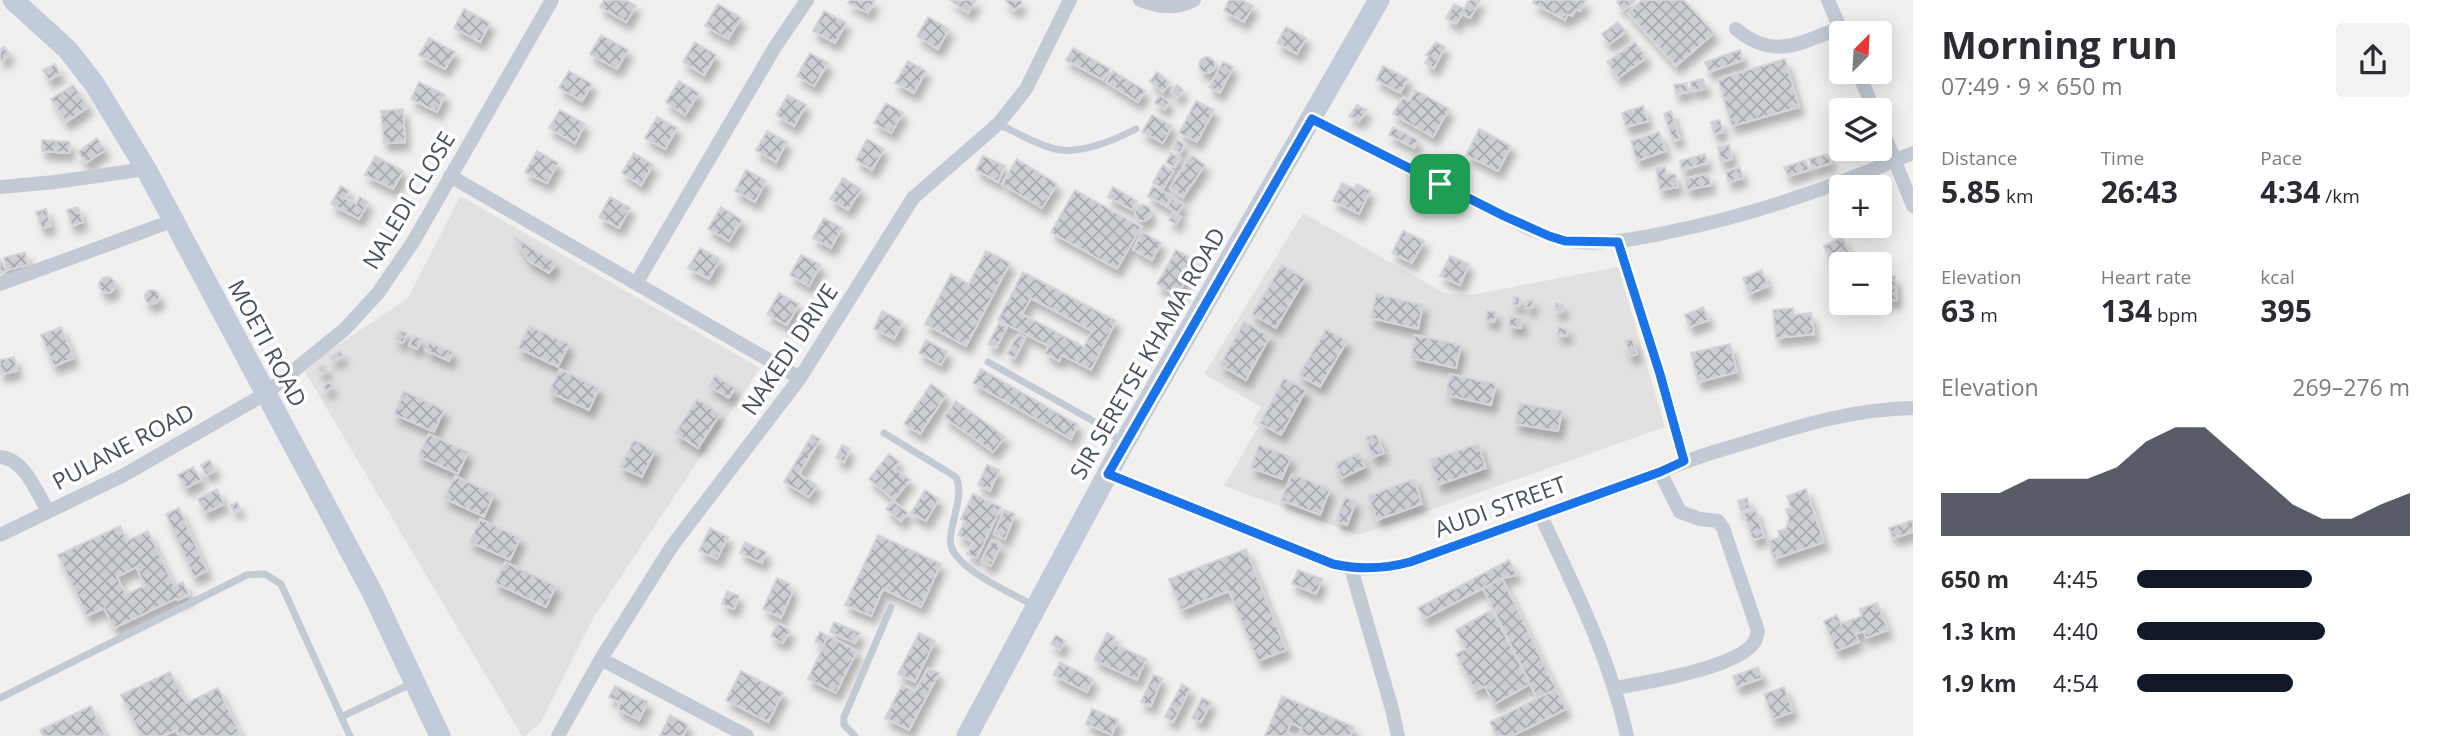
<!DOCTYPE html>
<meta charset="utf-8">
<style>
:root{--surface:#fff;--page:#f2f2f3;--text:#2b2b33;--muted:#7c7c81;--accent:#111827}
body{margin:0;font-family:"Open Sans",sans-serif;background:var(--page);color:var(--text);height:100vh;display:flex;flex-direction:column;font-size:26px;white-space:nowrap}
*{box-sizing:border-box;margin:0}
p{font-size:23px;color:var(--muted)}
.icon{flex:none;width:38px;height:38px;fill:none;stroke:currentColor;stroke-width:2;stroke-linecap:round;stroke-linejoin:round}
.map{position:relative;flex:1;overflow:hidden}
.sheet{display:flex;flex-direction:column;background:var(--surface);width:525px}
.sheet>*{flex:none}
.needle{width:46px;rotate:24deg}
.controls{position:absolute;left:1829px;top:21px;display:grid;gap:14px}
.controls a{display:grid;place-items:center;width:63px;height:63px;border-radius:7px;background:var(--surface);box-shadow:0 4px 18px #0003;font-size:35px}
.pin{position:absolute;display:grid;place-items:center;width:60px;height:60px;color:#fff;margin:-30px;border-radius:14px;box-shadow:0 4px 10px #0006}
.round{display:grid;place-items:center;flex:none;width:74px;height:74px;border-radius:7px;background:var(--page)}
.summary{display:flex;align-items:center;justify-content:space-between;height:119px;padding:0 28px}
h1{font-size:38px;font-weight:700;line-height:52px}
.metrics{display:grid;grid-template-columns:repeat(3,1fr);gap:10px;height:119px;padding:7px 28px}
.metrics div{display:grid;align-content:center}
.metrics b{font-size:30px;font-weight:700}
.metrics small{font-size:19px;font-weight:400}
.metrics p{font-size:19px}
.chart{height:196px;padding:14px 28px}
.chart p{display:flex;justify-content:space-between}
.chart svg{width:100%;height:126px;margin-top:7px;fill:var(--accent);opacity:.7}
ul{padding:0 28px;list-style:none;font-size:23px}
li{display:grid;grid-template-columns:112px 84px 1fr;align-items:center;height:52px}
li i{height:18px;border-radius:9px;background:var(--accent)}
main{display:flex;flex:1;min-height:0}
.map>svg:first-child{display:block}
.education{fill:#e3e0e1}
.building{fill:url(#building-cross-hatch);stroke:#d3d5db;stroke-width:2;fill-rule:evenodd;filter:url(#shadow)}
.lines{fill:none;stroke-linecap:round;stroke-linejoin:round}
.lane{stroke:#c2cad5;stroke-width:7}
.street{stroke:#c2cad5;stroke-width:14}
.secondary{stroke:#c1cbd9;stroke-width:21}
.route-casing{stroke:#fff;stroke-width:14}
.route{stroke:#1a73e8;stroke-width:9}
.labels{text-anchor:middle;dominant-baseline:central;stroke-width:7;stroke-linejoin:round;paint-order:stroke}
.street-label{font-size:23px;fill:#47515e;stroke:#fff}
</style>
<main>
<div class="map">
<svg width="1913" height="736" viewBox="0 0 1913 736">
<defs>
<pattern id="building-cross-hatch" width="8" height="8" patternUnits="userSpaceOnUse" patternTransform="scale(1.75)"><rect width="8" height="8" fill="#ccced4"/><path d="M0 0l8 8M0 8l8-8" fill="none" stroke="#a7aaaf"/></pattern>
<filter id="shadow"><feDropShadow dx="4.5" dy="8" stdDeviation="3.5" flood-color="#0004"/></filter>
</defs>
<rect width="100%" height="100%" fill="#f2efef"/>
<!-- education -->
<path class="education" d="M460,196L760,368L594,617L541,722L525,736H522L305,372L320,357L408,298Z
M1303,213L1445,293L1470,295L1618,267L1665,427L1359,535L1224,486L1258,427L1252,423L1261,407L1204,374Z"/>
<!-- building -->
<path class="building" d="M604,0H626L636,6L626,22L600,7Z
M850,0H875L868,13L848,3Z
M950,0H976L968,13Z
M1005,0H1020L1022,3L1014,10Z
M1229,0H1242L1253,6L1244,22L1224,11Z
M1469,0H1480L1470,18L1462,14L1456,24L1446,18L1454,4L1464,9Z
M1534,0H1586L1580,11L1576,9L1572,16L1568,14L1565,20L1533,3Z
M1619,0H1636L1623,10L1617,2Z
M1642,0H1684L1714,33L1676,66L1628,13Z
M718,4L741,18L728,39L705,26Z
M464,9L490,23L480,42L454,28Z
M824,11L846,23L835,43L813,31Z
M928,17L949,29L938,49L917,36Z
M1618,22L1626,32L1609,44L1602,34Z
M1286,27L1306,38L1297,54L1277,43Z
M601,35L628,50L617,69L590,54Z
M429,38L455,52L445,69L419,55Z
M695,42L716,55L704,75L683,62Z
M1436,42L1445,47L1434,68L1425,63L1429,56L1426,55Z
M1635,42L1646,58L1618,78L1607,62Z
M4,47L10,54L0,61V49Z
M1073,48L1110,69L1103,80L1066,60Z
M1740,50L1743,60L1709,72L1705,62Z
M810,53L828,63L814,86L797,76Z
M1199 65a8 8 0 1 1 16 0a8 8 0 1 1-16 0Z
M1785,59L1799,107L1732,126L1718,79Z
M908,61L926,71L914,93L895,83Z
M1223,62L1233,67L1220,93L1209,87Z
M55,64L60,74L49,80L43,70Z
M1383,66L1408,79L1400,93L1376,80Z
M569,71L592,84L582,101L559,88Z
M1113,71L1145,91L1138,102L1106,82Z
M1157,72L1170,83L1163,92L1150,81Z
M1703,79L1706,88L1693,91L1690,82Z
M679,81L699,93L685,115L666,102Z
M419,82L445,95L437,112L411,99Z
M1687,83L1688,92L1676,94L1674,85Z
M73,85L88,107L66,122L51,99Z
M1177,85L1183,90L1178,97L1171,92Z
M1415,90L1449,109L1433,137L1393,114L1403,97L1410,101Z
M788,95L806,105L794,126L776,115Z
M1159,95L1169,102L1165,109L1155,103Z
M1196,101L1214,110L1197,142L1179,133Z
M886,103L903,113L891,133L874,123Z
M1357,105L1367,110L1359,121L1349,116Z
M1643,106L1648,121L1626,127L1622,113Z
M403,109L405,142L384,143L381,111Z
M560,110L585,124L575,143L549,128Z
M1671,111L1680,139L1673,141L1664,114Z
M1152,115L1172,126L1163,143L1142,132Z
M657,117L677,128L665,149L645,138Z
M1720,120L1723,132L1714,134L1711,122Z
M1393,127L1418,140L1414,148L1389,135Z
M1479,129L1511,146L1498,171L1466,155Z
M767,131L787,142L776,162L756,150Z
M1659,132L1666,151L1637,161L1631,141Z
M97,138L105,150L86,163L78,152Z
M867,139L884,149L872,170L856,160Z
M42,140L70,142L69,153L42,151Z
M1177,140L1185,144L1180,153L1173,149Z
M1729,145L1732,159L1721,162L1718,147Z
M537,151L558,163L547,183L525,172Z
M634,153L653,165L641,185L622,173Z
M1171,153L1180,158L1175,167L1166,163Z
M1705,154L1707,163L1682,170L1680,161Z
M1828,154L1831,163L1812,169L1809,159Z
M1191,155L1205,165L1183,197L1170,188Z
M375,156L403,171L393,189L365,175Z
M983,156L1005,166L998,182L976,170Z
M1017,159L1057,184L1042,208L1002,184Z
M1806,160L1809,170L1788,176L1784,167Z
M1163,165L1173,171L1163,189L1153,183Z
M1665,167L1667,175L1675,174L1678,187L1660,190L1656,168Z
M1740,168L1743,178L1728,182L1726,171Z
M746,170L766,181L755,202L735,191Z
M1708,174L1711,185L1687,190L1685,179Z
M843,178L861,189L848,210L830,199Z
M1342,183L1354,189L1357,184L1370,191L1359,214L1333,201Z
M341,186L349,191L345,198L356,204L360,197L368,202L359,219L331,204Z
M1153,186L1171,196L1166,206L1148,196Z
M1113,187L1137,201L1132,210L1108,197Z
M1075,190L1141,227L1117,269L1051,232Z
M610,197L630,208L619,228L599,217Z
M1172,198L1183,204L1178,213L1167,207Z
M1135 213a8 8 0 1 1 16 0a8 8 0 1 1-16 0Z
M78,207L83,222L72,226L67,210Z
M721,207L742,220L729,241L708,229Z
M46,209L51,226L42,228L36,212Z
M1173,212L1181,217L1176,224L1169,220Z
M824,218L842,228L831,248L813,238Z
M1403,231L1424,241L1412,263L1392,253Z
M1142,232L1161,243L1152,260L1133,249Z
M514,237L556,263L549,273L529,261Z
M1842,237L1850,254L1831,263L1824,246Z
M700,248L720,259L709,279L688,268Z
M1176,250L1196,261L1177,296L1157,284Z
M986,251L1010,263L966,346L925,324L951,274L969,284Z
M25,252L28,265L7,270L4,258Z
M801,255L821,265L809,286L790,275Z
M1450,256L1469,264L1460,285L1440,276Z
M0,259L6,271L0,273Z
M1282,265L1305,279L1276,328L1252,314Z
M1762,270L1768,286L1749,294L1743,278Z
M1023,272L1116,321L1091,370L1062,355L1059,361L1045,353L1049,346L998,320ZM1031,298L1092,331L1084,347L1022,314Z
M1895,276L1897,300L1880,301V277Z
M99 285a8 8 0 1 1 16 0a8 8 0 1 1-16 0Z
M145 297a7 7 0 1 1 14 0a7 7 0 1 1-14 0Z
M779,293L799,304L787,325L767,314Z
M1376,294L1423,305L1418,329L1371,318Z
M1514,297L1520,298L1519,306L1513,305Z
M1527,300H1533L1532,308H1526Z
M1556,303L1563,305L1562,312L1555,310Z
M1703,307L1709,320L1690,327L1685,315Z
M1793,308L1794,315L1811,313L1814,334L1776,338L1773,310Z
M882,311L903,322L894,339L874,329Z
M1487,311L1496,312L1494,322L1486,320Z
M1510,317L1522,318L1521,328L1509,326Z
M1244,322L1270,336L1246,380L1220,365Z
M999,323L1007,327L996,348L988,344Z
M529,326L569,344L558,367L518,348Z
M61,327L74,358L54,366L41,335Z
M1559,327L1568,330L1566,336L1557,334Z
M1326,329L1347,341L1320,387L1299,375Z
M399,330L407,333L403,343L395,339Z
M1018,334L1025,338L1015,358L1007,354Z
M1415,335L1461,345L1456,368L1411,358Z
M414,336L422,339L417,349L409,345Z
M1632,339L1637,354L1630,356L1625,341Z
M926,340L948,352L941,365L919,353Z
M429,342L453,352L449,361L425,350Z
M1730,344L1737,372L1698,382L1691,353Z
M340,351L343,356L333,361L331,357Z
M14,357L17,371L0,374V360Z
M323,365L327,371L322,374L318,368Z
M560,369L599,388L589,410L549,392Z
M981,369L1078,425L1071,439L973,383Z
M1450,374L1496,384L1491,405L1446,395Z
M715,375L735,388L729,398L709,386Z
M1284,378L1306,390L1281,435L1260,423Z
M329,382L332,387L326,391L323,386Z
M931,384L946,395L920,434L904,424Z
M404,391L444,410L434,432L394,414Z
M697,399L720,414L698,448L675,433Z
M956,401L1005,437L993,452L944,417Z
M1519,403L1562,411L1558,431L1515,424Z
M429,434L468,452L458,474L418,456Z
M1376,434L1384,453L1372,458L1366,437Z
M812,435L820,439L799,474L817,485L809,497L784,482Z
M634,440L655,450L642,477L620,467Z
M1478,444L1486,468L1438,485L1430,460Z
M842,445L850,449L844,462L836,458Z
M1259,445L1291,457L1282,479L1251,468Z
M1359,453L1365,467L1342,478L1335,464Z
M889,454L899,462L894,468L910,480L894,500L869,479Z
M210,460L215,471L206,475L201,465Z
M987,465L999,470L990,491L978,485Z
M193,467L201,480L186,488L178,475Z
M1292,474L1330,489L1320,515L1281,500Z
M455,476L494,494L484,517L444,498Z
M1414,479L1422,504L1377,520L1368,496Z
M217,489L224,504L205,513L198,499Z
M1806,489L1824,542L1774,559L1768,541L1780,537L1778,531L1786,529L1789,518L1786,509L1791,508L1787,496Z
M925,490L939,499L926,521L911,513Z
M973,494L1001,507L977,558L967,554L973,542L958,535L965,521L961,519Z
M1345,497L1356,501L1347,525L1336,521Z
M1747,498L1750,508L1741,511L1738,501Z
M893,501L908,513L901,521L886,509Z
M237,502L240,509L234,512L231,505Z
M179,508L207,571L194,577L166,514Z
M1755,509L1764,537L1753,540L1744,513Z
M1004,510L1015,514L1005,539L994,534Z
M480,519L520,538L510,560L470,542Z
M1913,520V532L1893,538L1889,528Z
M120,526L127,541L148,531L174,586L183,582L189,595L178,600L177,598L114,628L104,608L87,616L58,555ZM136,567L145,585L126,595L117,577Z
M710,528L728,537L717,559L699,551Z
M878,535L941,564L921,607L883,589L871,616L845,605Z
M992,540L1001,545L991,566L981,561Z
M745,542L766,552L762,563L740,553Z
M1246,549L1286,650L1258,661L1229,591L1181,610L1169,579Z
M1509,560L1517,575L1502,578L1424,619L1418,608Z
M505,562L556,586L546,607L495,583Z
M1298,570L1322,579L1316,594L1292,584Z
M777,578L790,584L788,588L793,591L781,618L763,609Z
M1502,578L1556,689L1537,698L1483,588Z
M727,591L739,596L734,609L722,604Z
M1877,603L1888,630L1866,638L1864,631L1855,634L1859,642L1836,651L1824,621L1837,615L1841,624L1862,616L1860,609Z
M1492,610L1530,684L1494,704L1485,686L1475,691L1456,654L1466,649L1456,630Z
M834,622L860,633L855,643L830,632Z
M778,623L790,631L783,643L771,636Z
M820,632L828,636L824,646L815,642Z
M919,633L935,641L915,682L898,674Z
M1107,633L1115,637L1112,643L1146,659L1137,680L1094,660Z
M1056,635L1065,641L1060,650L1051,644Z
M828,636L857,651L836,693L808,679Z
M1060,662L1093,679L1087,692L1053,675Z
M1758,667L1762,678L1737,687L1733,676Z
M928,668L939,673L909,730L885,718L902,685L915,692Z
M741,671L783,693L768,722L726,700Z
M170,672L186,703L218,688L241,736H179L176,730L164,736H141L121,695Z
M1153,675L1162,678L1151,706L1141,702Z
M1182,684L1190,689L1173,722L1165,717Z
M615,686L648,702L639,720L617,709L620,703L609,697Z
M1784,687L1793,712L1773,719L1764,694Z
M1556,689L1566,709L1512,736H1497L1490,722Z
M1282,696L1354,727L1350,736H1299L1302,728L1291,723L1287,732L1296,736H1265Z
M1202,698L1211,702L1201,722L1192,718Z
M91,706L105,736H43L40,730Z
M1092,709L1118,720L1112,735L1086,724Z
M670,715L688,725L683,736H660Z"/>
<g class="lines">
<!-- lane -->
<path class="lane" d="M999,124C1017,133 1035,144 1055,149C1079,155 1115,140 1136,129
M988,362L1104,427L1120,442
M884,433L956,477C962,491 957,505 954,519C952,527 949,538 951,546C958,570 1013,594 1033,605
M0,698L247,575L265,574L281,584L350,736
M341,717L413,683
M855,736L844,725V717L891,607"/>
<!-- street -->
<path class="street" d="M1140,0C1158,7 1177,10 1194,0
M1828,0L1842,33
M1736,29C1773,60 1799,44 1839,28
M1858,72L1874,110
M1312,119L1528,228C1540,232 1551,238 1563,240C1598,247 1635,239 1669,232C1754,215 1834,187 1913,153
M1880,124L1913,206
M450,176L800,378
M0,187L55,182L146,169
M1618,242L1660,374L1684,461
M637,282L775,47L807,0
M0,284L172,221
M0,457C24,458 37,493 48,511
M1108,474L1333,564C1360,571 1384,569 1411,562L1660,472C1689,459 1720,450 1751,441C1805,424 1856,409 1913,408
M1541,516C1574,587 1610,658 1627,736
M0,535L124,475L265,394L345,329L378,293L413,242L552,0
M1351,568L1392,709L1398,736
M601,659L747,736
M1616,688C1645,682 1740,668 1755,641C1756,638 1757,634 1758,631L1723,528L1718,521L1700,519L1680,512L1660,472
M558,736L601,659L672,546L800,378L913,198L998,124L1026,89L1070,0"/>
<!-- secondary -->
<path class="secondary" d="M13,0L68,50L95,85L146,169L372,592L440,736
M967,736L1123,445L1379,0"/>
</g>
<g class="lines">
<!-- route casing -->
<g class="route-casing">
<path id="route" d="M1312,119L1504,216L1549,236L1565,241L1618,242L1660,374L1684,461L1660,472L1410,562C1384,569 1360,570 1333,564L1108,474Z"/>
</g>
<!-- route -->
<use href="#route" class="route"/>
</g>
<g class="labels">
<!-- street labels -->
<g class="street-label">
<text transform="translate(408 200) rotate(-59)">NALEDI CLOSE</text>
<text transform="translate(268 343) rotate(62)">MOETI ROAD</text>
<text transform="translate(789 349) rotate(-56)">NAKEDI DRIVE</text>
<text transform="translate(1147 353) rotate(-60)">SIR SERETSE KHAMA ROAD</text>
<text transform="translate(123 446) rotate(-28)">PULANE ROAD</text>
<text transform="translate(1500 506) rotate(-20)">AUDI STREET</text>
</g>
</g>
</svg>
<div class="controls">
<a><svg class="needle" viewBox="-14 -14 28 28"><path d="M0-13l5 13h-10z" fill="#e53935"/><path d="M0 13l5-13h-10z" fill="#7c7c81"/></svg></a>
<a><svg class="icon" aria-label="layers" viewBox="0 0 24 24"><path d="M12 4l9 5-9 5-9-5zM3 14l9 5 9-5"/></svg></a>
<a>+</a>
<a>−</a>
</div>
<div class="pin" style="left:1440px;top:184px;background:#1e9e55"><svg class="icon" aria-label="arrive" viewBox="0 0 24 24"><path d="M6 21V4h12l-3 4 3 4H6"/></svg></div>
</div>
<section class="sheet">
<div class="summary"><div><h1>Morning run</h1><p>07:49 · 9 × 650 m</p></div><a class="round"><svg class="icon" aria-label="share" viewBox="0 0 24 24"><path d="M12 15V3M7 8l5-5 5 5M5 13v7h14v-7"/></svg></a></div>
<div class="metrics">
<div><p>Distance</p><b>5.85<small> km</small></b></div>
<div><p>Time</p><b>26:43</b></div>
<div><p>Pace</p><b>4:34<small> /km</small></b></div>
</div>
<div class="metrics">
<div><p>Elevation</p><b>63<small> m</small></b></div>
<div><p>Heart rate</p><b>134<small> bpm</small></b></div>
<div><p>kcal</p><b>395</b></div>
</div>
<div class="chart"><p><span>Elevation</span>269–276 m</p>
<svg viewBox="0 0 160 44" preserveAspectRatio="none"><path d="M0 44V29L10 29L20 29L30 24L40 24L50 24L60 20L70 11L80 6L90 6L100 15L110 24L120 33L130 38L140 38L150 33L160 29V44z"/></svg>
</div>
<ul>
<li><b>650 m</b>4:45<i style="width:64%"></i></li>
<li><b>1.3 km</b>4:40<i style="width:69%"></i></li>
<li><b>1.9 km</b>4:54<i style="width:57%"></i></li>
</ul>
</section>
</main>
